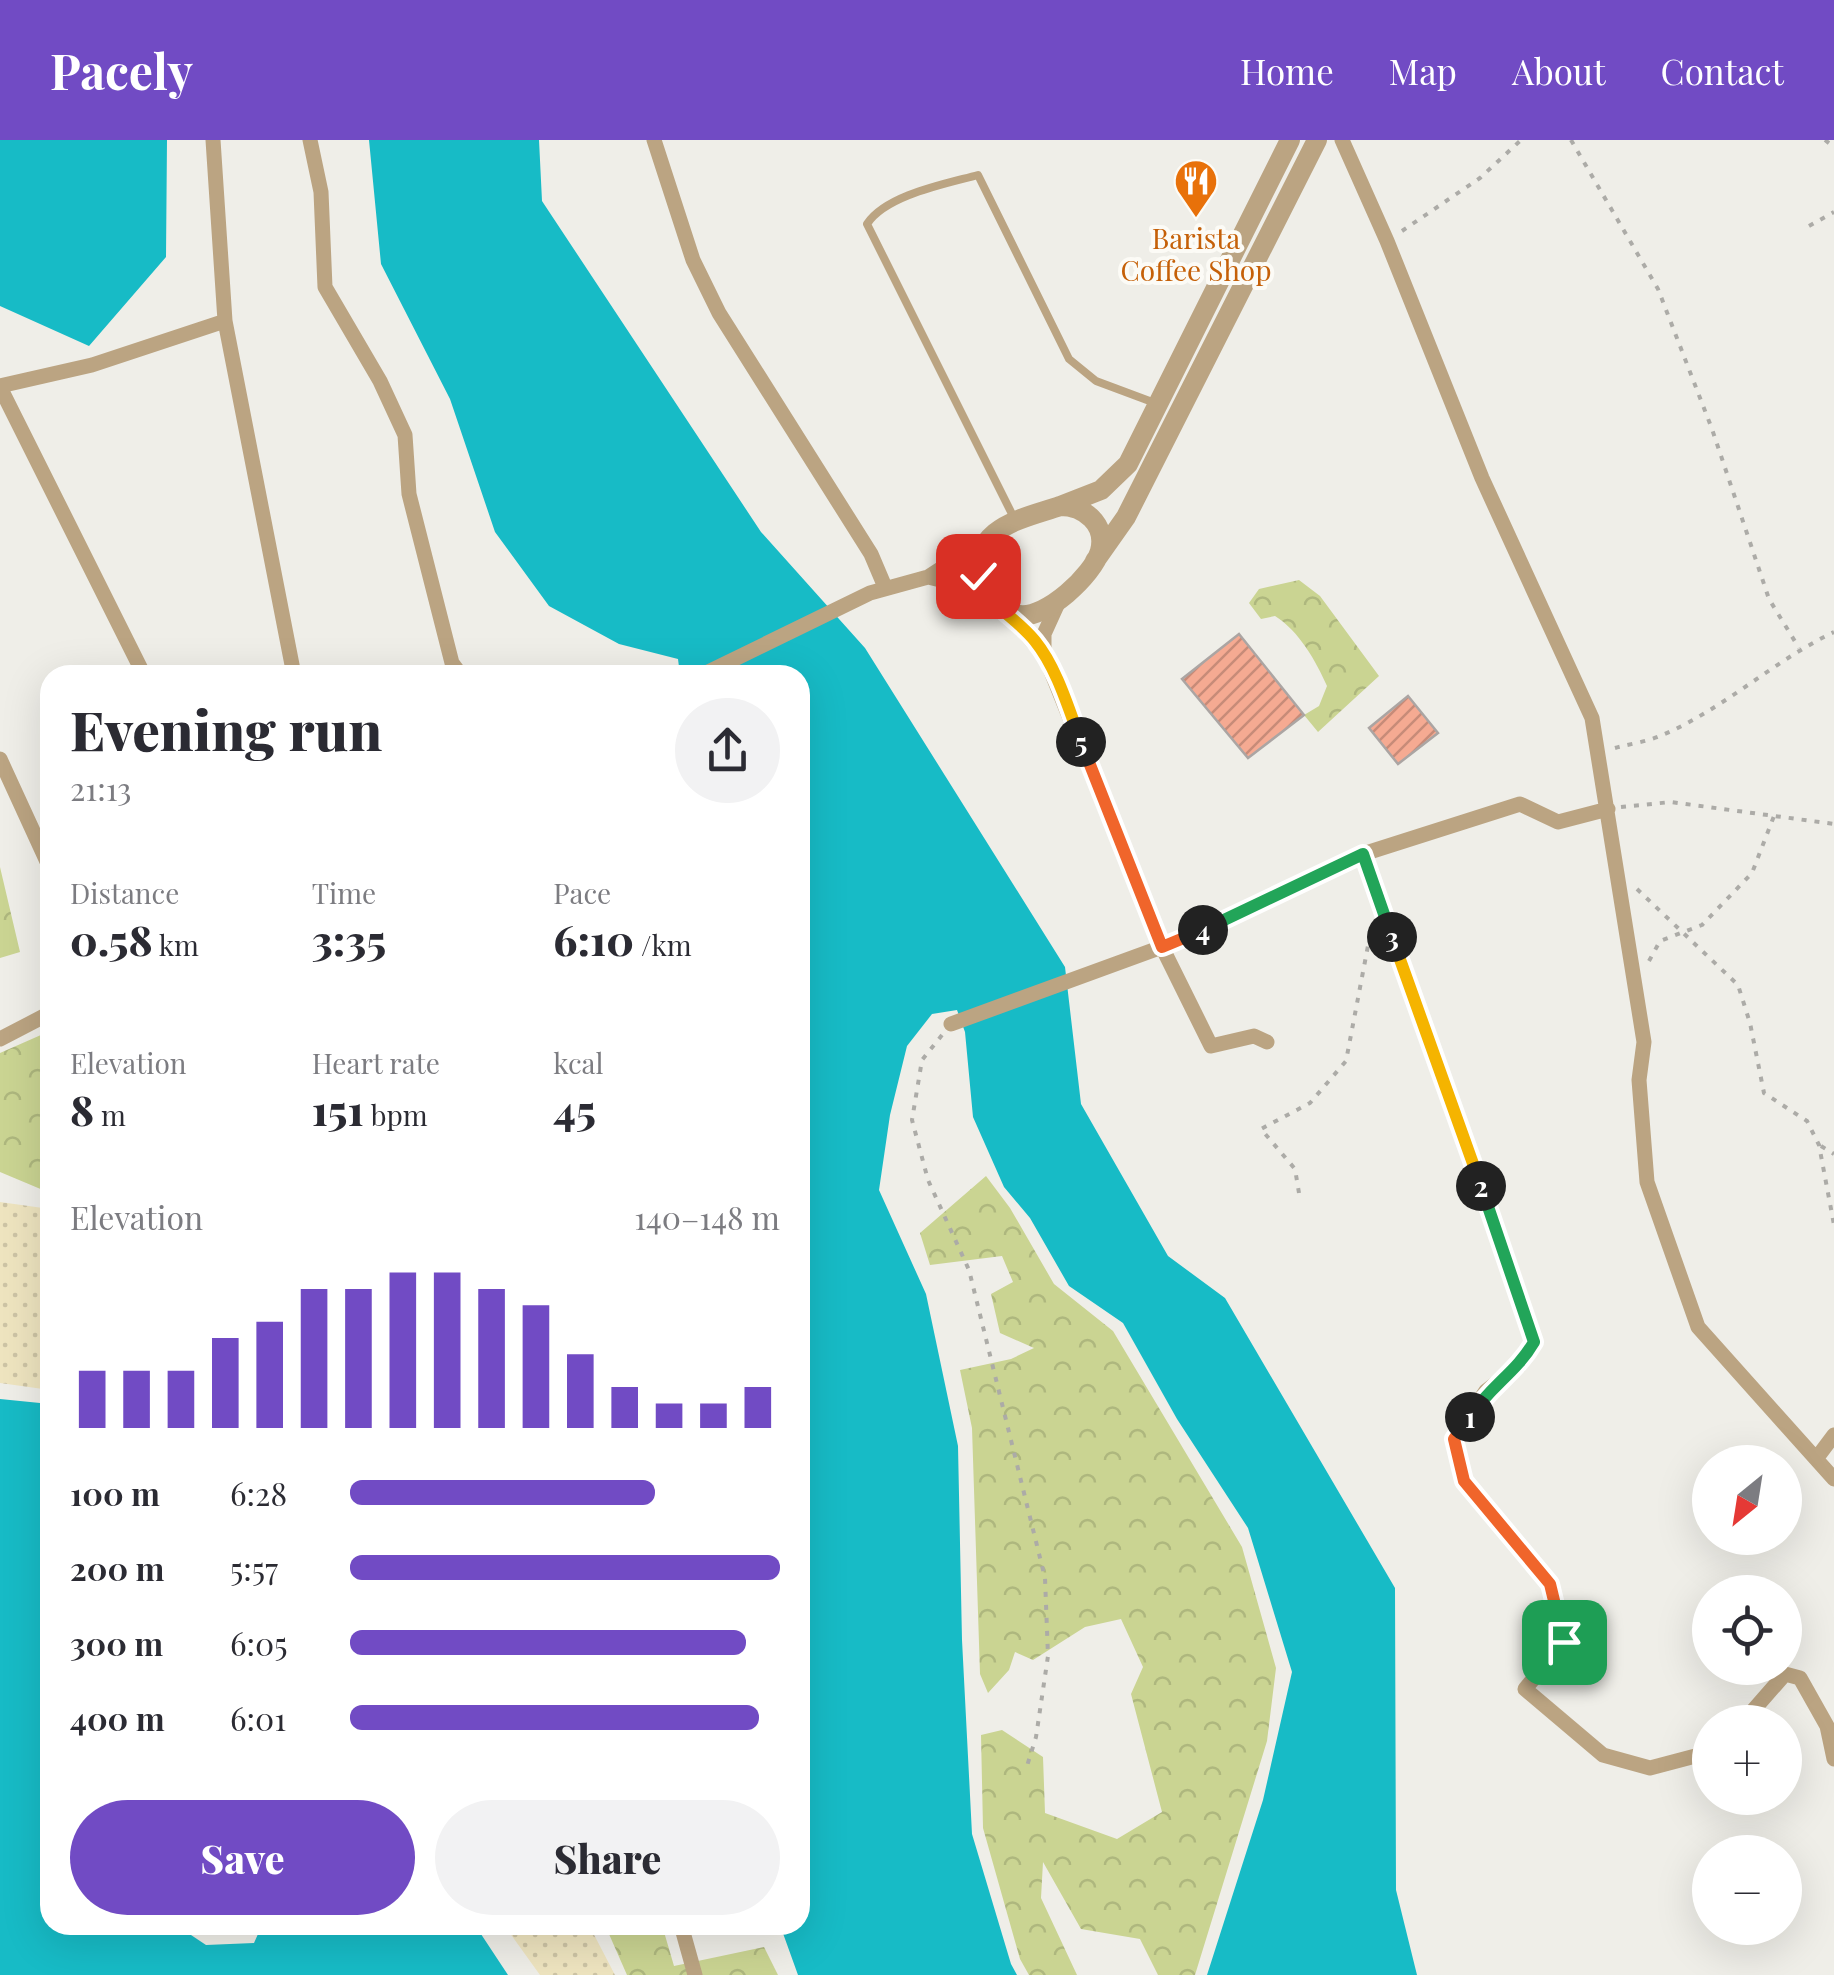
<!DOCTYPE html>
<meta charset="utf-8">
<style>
:root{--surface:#fff;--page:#f2f2f3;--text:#2b2b33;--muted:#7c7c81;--accent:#714bc4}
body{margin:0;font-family:"Playfair Display",serif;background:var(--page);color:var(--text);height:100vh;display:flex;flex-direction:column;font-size:38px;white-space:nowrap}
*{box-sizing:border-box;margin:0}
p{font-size:32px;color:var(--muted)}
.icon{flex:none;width:55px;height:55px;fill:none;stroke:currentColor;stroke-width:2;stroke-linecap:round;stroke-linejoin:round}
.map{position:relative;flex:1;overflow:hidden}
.panel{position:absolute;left:40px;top:525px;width:770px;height:1270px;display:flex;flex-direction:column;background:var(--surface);border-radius:30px;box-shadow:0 10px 40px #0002}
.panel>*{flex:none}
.needle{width:65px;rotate:210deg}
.tools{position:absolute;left:1692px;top:1305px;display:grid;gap:20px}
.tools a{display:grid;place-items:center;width:110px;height:110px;border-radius:50%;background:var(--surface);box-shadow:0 10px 40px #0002;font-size:50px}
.pin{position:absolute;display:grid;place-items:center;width:85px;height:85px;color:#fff;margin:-42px;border-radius:20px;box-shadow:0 5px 15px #0006}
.km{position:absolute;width:50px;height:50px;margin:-25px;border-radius:50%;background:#222;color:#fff;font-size:28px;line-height:50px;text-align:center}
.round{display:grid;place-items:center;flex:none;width:105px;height:105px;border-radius:52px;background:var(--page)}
.headline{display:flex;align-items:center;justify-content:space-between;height:170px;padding:0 30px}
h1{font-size:55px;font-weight:800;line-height:75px}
.metrics{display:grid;grid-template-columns:repeat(3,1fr);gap:15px;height:170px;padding:10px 30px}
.metrics div{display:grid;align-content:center}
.metrics b{font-size:42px;font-weight:800}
.metrics small{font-size:28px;font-weight:400}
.metrics p{font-size:28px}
.chart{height:280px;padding:20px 30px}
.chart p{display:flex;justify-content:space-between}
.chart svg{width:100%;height:180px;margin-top:10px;stroke:var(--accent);stroke-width:6}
.action{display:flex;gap:20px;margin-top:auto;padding:20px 30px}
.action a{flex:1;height:115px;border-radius:60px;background:var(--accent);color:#fff;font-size:40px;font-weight:800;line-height:115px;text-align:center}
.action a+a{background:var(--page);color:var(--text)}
ul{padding:0 30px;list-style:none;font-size:32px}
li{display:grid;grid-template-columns:160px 120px 1fr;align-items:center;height:75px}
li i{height:25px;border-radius:12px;background:var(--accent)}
header{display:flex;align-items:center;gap:60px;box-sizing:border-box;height:140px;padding:0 50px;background:var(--accent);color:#fff}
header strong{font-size:48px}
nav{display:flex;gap:55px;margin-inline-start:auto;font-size:35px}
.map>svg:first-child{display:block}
.forest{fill:url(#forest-crowns)}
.sand{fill:url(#sand-dots)}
.water{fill:#17bbc6}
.building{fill:url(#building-hatch);stroke:#aba5a3;stroke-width:2.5}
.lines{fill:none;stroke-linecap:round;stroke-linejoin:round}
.path{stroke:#acaba7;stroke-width:4;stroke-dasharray:5 8;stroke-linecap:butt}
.service{stroke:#bba482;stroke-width:8}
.minor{stroke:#bba482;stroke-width:15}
.tertiary{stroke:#bba482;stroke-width:20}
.split-1-casing{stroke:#fff;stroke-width:20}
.split-2-casing{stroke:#fff;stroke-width:20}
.split-3-casing{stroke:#fff;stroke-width:20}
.split-4-casing{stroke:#fff;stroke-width:20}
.split-5-casing{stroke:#fff;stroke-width:20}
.split-6-casing{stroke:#fff;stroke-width:20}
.split-1{stroke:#f0652b;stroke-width:12}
.split-2{stroke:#22a559;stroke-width:12}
.split-3{stroke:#f5b400;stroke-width:12}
.split-4{stroke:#22a559;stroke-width:12}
.split-5{stroke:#f0652b;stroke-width:12}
.split-6{stroke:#f5b400;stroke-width:12}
.labels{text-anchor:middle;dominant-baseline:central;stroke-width:8;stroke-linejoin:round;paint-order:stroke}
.food-label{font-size:28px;fill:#c56008;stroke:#fcfbf6}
</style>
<header>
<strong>Pacely</strong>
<nav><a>Home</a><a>Map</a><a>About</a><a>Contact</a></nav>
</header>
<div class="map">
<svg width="1834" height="1835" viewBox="0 0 1834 1835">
<defs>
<pattern id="forest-crowns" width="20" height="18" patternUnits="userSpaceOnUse" patternTransform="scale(2.5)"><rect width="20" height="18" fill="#cad492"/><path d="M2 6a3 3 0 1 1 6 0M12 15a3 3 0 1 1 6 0" fill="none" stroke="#aeb77e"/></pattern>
<pattern id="sand-dots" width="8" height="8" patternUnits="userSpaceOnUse" patternTransform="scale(2.5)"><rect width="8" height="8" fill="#eee4bf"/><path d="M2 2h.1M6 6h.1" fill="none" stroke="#cdc4a5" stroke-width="1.8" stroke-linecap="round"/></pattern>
<pattern id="building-hatch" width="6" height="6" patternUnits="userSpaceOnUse" patternTransform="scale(2.5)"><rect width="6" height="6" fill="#f5aa92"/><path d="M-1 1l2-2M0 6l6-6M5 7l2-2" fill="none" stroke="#c78b78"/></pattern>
</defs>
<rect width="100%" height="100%" fill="#efeee8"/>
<!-- forest -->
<path class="forest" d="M1299,440L1320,456L1379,536L1318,592L1304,575L1319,566L1327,546C1316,521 1299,491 1275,476L1261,479L1249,463L1259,449Z
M0,727L20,812L0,818Z
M50,891V1053L0,1032V913Z
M986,1036L1010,1068L1054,1144L1113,1191L1242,1407L1276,1528L1267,1601L1195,1835H1158L1140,1799L1081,1789L1043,1722L1041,1758L1077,1835H1029L1020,1819L983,1688L981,1595L1002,1590L1043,1617L1045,1673L1117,1699L1162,1672L1131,1554L1143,1527L1121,1479L1085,1487L1033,1520L1015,1512L1009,1530L988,1553L980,1534L972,1288L960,1230L1011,1219L1034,1208L1000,1193L991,1154L1013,1142L1002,1116L930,1125L920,1093Z
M605,1785H662L674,1826L764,1807L778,1835H627Z"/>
<!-- sand -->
<path class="sand" d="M0,1062L50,1069V1250L0,1243Z
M504,1785H589L615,1835H540Z"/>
<!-- water -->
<path class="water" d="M0,0H167L166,117L89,206L0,166Z
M369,0H539L542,61L761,392L865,508L1065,827L1081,964L1168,1116L1225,1158L1395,1448L1396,1750L1417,1835H1207L1263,1660L1292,1532L1248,1388L1177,1279L1123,1183L1069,1146L1030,1078L1004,1047L973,977L965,892L957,870L932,874L907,906L890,975L879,1050L926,1154L958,1306L962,1500L972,1694L1011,1824L1017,1835H798L780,1785H800V535H680L678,519L619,504L549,466L495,392L450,259L381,124Z
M0,1259L50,1264V1785H176L206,1805L254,1803L262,1785H475L508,1835H0Z"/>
<!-- building -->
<path class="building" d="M1239,494L1304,575L1248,618L1182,539Z
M1408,556L1438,593L1398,624L1369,588Z"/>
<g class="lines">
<!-- path -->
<path class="path" d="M1571,0L1658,149L1712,289L1769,459L1799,508
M1825,0L1834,7
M1809,86L1834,72
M1402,91L1480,38L1521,0
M1615,608C1629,604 1646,602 1660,596C1723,570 1773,521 1834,492
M1621,667L1671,662L1834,684
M1637,749L1738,845L1750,883L1764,953L1807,981L1819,1005L1834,1085
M1649,821L1660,801L1702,785L1752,733L1774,676
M942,895L922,920L912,980L928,1040L969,1130L1045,1438L1048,1516L1036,1597L1027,1626
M1821,1006L1834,1014
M1299,1053L1295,1029L1261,989L1310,963L1346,921L1371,790"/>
<!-- service -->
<path class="service" d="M1014,378L867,84C886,55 945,44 978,35L1069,219L1096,241L1155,263"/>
<!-- minor -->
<path class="minor" d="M213,0L225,181L294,535
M310,0L321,52L325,147L380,241L405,295L409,354L452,523L461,535
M654,0L693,120L719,173L871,414L885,447
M1342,0L1387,101L1482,338L1592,578L1644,902L1639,940L1647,1042L1698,1187L1834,1339
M0,246L92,225L225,181
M0,247L144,535
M988,459L970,447L928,437L988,398
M1007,474L1044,514V494L1059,461
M1044,514L1162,807L1211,906L1254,896L1267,902
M702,535L870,453L928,437
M0,619L50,728
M1363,714L1535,1202L1520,1225L1486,1251L1454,1299L1463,1341L1550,1444L1564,1502L1525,1549L1603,1615L1650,1628L1703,1614L1710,1608
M951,884L1192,796L1363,714L1520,664L1558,682L1608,669
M0,899L50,873
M1816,1319L1834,1295
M1743,1582L1785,1534L1800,1538L1827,1586L1834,1619
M681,1785L695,1835"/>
<!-- tertiary -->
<path class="tertiary" d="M1060,366L1101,350L1128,324L1290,0
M1060,366C1084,366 1107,384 1100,411C1093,435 1046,479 1019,475C979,470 964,418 995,393C1012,379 1040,373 1060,366Z
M1095,421L1126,377L1317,0"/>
</g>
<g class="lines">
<!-- split-1 casing -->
<g class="split-1-casing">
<path id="split-1" d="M1470,1277L1454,1299L1464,1341L1550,1444L1564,1502"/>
</g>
<!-- split-2 casing -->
<g class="split-2-casing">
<path id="split-2" d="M1470,1277C1490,1246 1516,1233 1534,1202L1481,1046"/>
</g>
<!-- split-3 casing -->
<g class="split-3-casing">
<path id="split-3" d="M1392,797L1481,1046"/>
</g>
<!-- split-4 casing -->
<g class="split-4-casing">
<path id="split-4" d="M1203,790L1363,714L1392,797"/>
</g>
<!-- split-5 casing -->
<g class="split-5-casing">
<path id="split-5" d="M1081,602L1162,807L1203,790"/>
</g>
<!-- split-6 casing -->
<g class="split-6-casing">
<path id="split-6" d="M978,436C988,466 1016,477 1035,501C1057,528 1069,570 1081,602"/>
</g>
<!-- split-1 -->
<use href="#split-1" class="split-1"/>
<!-- split-2 -->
<use href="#split-2" class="split-2"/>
<!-- split-3 -->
<use href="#split-3" class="split-3"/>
<!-- split-4 -->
<use href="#split-4" class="split-4"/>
<!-- split-5 -->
<use href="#split-5" class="split-5"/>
<!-- split-6 -->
<use href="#split-6" class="split-6"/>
</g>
<!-- icons -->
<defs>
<g id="restaurant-pin" transform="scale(2.25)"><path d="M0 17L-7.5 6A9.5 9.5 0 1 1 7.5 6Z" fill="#e8710a" stroke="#fcfbf6"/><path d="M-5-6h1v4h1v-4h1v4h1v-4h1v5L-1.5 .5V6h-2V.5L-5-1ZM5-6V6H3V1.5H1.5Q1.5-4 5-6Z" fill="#fff"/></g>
</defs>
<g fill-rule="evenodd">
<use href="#restaurant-pin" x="1196" y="41"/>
</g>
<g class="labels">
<!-- food labels -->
<g class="food-label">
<text x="1196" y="97">Barista<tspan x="1196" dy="32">Coffee Shop</tspan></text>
</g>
</g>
</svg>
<div class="tools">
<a><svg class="needle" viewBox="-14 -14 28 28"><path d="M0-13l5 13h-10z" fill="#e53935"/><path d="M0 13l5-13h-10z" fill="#7c7c81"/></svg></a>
<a><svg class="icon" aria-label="locate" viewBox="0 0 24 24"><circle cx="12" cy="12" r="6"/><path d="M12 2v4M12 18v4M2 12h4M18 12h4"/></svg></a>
<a>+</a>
<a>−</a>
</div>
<div class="pin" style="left:1564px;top:1502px;background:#1e9e55"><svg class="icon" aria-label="arrive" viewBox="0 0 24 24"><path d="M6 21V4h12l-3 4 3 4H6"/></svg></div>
<div class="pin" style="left:978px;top:436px;background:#d93025"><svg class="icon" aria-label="check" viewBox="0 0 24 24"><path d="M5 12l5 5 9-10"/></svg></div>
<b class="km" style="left:1470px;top:1277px">1</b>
<b class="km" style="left:1481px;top:1046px">2</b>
<b class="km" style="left:1392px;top:797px">3</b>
<b class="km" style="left:1203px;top:790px">4</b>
<b class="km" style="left:1081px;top:602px">5</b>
<section class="panel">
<div class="headline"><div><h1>Evening run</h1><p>21:13</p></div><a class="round"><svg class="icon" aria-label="share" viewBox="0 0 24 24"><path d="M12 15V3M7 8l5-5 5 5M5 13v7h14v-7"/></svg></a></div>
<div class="metrics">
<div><p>Distance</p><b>0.58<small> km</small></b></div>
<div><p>Time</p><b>3:35</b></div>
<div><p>Pace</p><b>6:10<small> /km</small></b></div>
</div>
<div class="metrics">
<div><p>Elevation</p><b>8<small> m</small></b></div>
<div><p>Heart rate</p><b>151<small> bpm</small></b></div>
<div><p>kcal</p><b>45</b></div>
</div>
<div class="chart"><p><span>Elevation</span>140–148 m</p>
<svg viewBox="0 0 160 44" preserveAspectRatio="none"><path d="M5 44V30M15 44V30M25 44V30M35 44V22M45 44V18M55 44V10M65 44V10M75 44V6M85 44V6M95 44V10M105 44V14M115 44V26M125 44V34M135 44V38M145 44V38M155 44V34"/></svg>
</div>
<ul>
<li><b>100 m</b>6:28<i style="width:71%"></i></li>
<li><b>200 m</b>5:57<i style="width:100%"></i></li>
<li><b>300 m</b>6:05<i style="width:92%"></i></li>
<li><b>400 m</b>6:01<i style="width:95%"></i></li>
</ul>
<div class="action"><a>Save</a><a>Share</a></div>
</section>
</div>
